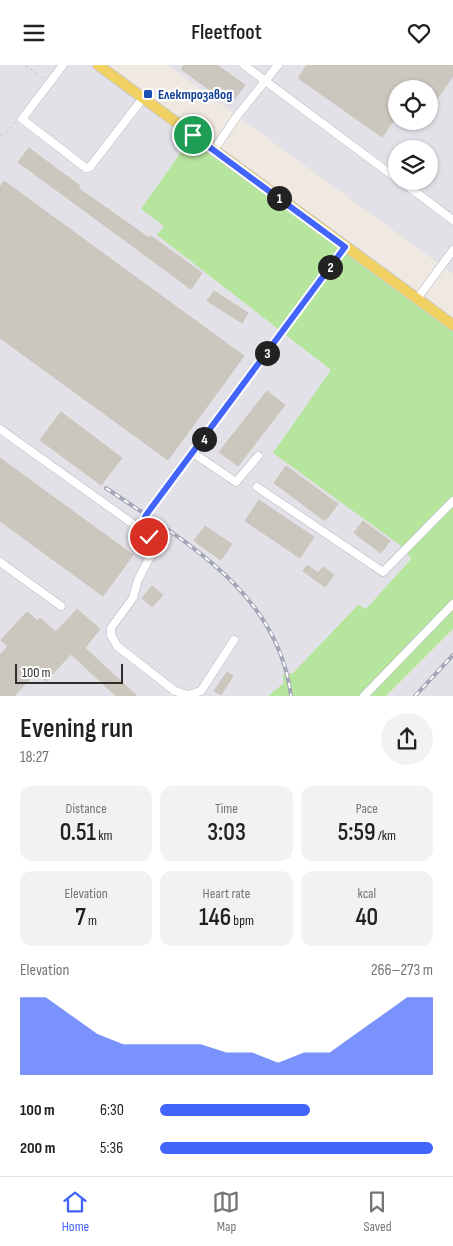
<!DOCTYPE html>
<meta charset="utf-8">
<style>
:root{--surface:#fff;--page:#f2f2f2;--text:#202124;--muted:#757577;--line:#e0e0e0;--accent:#4264fb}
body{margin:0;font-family:"Sofia Sans Condensed",sans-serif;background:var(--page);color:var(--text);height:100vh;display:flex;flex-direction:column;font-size:19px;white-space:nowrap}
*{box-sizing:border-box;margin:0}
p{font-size:16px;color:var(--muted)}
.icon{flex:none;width:28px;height:28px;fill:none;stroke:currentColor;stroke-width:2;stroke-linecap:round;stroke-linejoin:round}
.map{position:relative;height:631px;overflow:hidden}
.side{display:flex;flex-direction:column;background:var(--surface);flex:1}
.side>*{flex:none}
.tools{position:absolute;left:388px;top:15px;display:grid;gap:10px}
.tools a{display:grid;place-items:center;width:50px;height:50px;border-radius:50%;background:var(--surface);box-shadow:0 1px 4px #0004;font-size:25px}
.scale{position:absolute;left:15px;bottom:12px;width:108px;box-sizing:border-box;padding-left:5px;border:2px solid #2e2e2e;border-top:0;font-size:14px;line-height:18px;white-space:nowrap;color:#2e2e2e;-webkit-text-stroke:4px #fff;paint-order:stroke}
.pin{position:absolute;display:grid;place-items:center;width:42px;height:42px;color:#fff;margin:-21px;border:2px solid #fff;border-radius:50%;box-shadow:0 1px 5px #0007}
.km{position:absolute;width:25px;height:25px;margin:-12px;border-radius:50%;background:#222;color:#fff;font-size:14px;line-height:25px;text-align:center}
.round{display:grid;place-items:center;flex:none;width:52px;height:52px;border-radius:26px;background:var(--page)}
.headline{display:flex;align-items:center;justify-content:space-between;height:85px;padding:0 20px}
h1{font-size:28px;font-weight:600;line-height:38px}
.figures{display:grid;grid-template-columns:repeat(3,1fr);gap:8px;height:85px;padding:5px 20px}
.figures div{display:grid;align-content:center;border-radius:12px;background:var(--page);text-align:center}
.figures b{font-size:25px;font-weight:600}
.figures small{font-size:14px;font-weight:400}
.figures p{font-size:14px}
.chart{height:140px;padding:10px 20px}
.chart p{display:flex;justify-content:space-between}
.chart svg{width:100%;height:90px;margin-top:5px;fill:var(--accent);opacity:.7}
ul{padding:0 20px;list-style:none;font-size:16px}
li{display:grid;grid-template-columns:80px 60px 1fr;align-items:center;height:38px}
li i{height:12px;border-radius:6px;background:var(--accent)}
header{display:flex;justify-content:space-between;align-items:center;height:65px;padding:0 20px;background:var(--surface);font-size:22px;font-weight:600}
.menu{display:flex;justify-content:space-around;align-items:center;height:70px;border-top:1px solid var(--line);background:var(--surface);font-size:14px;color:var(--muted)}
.menu a{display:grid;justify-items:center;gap:2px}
.menu .on{color:var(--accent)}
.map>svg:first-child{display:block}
.industrial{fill:#e3e1e8;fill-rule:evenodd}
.green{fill:#b6e59e}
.building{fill:#cbc7bf;stroke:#cbc5ba}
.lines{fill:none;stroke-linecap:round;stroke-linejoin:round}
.minor-casing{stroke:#b4b7c1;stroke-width:9}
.major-casing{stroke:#c9c9c9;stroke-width:12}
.path{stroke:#c9c9c9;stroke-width:1;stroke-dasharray:4 2.5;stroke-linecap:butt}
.minor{stroke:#fff;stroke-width:8}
.major{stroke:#f2d163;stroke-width:10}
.rail-casing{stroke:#a3a6b8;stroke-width:4}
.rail{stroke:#fff;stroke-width:2;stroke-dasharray:5.5;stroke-linecap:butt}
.route-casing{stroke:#fff;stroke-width:10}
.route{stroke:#4264fb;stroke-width:6}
.transit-dot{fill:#1a4fb4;stroke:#fff;stroke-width:2}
.labels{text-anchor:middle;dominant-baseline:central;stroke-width:4.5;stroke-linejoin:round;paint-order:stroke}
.transit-label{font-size:14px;font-weight:bold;fill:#164399;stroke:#fff;text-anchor:start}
</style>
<header><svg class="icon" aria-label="menu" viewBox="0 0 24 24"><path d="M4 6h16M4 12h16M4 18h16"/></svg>Fleetfoot<svg class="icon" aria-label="heart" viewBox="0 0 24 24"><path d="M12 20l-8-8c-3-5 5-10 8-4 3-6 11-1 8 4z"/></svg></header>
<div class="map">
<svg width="453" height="631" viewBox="0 0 453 631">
<rect width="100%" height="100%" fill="#efe9e1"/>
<!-- industrial -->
<path class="industrial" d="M0,0H98L193,70L141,144L165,161L158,170L331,305L404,483L411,494L366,544L358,540L293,608L283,610L285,618L268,631H0Z
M167,0H453V209L237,51ZM396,24H429V56H396ZM396,84H429V116H396Z
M453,564V631H386Z"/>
<!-- green -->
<path class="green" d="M193,70L453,260V564L386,631H268L284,618L282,610L293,608L358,540L366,544L411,494L404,483L273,388L331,305L157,170L164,161L141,144Z"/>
<!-- building -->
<path class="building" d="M184,0H217L245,20L230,40L181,4Z
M307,0H453V11L429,45V24H396V52L382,72L298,13Z
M29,83L80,121L78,123L149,173L151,171L202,208L191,224L18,97Z
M4,116L244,291L168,395L0,273V122Z
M214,226L248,248L242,258L207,236Z
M267,326L285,340L238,401L219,387Z
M61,347L122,393L101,420L40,375Z
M0,393L133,490L103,531L0,456Z
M286,401L338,439L325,456L274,418Z
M259,435L314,472L300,493L245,456Z
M363,456L390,476L381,488L354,468Z
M205,461L232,479L221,495L194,476Z
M307,500L318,508L323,502L334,510L325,522L303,506Z
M152,521L163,530L152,542L142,533Z
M77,544L100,564L85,583L137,631H116L71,589L46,616L36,608L14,631H0V590L8,581L1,575L27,547L38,556L40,553L56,567Z
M227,607L233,611L221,630L214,626Z"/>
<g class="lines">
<!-- minor casing -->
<g class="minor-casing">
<path id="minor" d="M63,0L22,54L86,103L90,102L143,33
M244,0L396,113
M214,85L237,51L278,0
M401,116L453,155
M417,234L453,185
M0,364L140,464L146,450L345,181
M193,388L236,417L258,391
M257,422L383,507L453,436
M140,464L153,476V486L138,515L133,533L111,563V570L117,581L175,626L188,630L201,626L234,575
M0,497L61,541
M364,631L453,539"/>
</g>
<!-- major casing -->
<g class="major-casing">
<path id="major" d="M98,0L453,260"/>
</g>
<!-- path -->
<path class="path" d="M25,0L43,13
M0,69L4,71L15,57"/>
<!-- minor -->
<use href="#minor" class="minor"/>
<!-- major -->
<use href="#major" class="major"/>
<!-- rail casing -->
<g class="rail-casing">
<path id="rail" d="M106,423C185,477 278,527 291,631
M415,631L453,590"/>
</g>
<!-- rail -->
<use href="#rail" class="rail"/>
</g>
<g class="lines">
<!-- route casing -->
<g class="route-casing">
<path id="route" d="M149,472L140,464L146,450L345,182L193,70"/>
</g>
<!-- route -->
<use href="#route" class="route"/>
</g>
<!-- markers -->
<rect class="transit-dot" x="143" y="24" width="10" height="10" rx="2.5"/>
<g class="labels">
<!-- transit labels -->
<g class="transit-label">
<text x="158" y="29">Електрозавод</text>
</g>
</g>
</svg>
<div class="tools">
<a><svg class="icon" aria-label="locate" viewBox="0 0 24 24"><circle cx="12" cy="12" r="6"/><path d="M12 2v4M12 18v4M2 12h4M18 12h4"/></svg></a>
<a><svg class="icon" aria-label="layers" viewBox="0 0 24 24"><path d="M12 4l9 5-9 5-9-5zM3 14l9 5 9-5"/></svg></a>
</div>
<div class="scale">100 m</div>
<div class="pin" style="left:193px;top:70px;background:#1e9e55"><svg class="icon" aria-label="arrive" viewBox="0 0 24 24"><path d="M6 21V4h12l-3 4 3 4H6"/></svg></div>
<div class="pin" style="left:149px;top:472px;background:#d93025"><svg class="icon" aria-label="check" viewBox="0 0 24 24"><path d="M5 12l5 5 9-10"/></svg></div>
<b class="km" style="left:279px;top:133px">1</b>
<b class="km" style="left:330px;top:202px">2</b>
<b class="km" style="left:267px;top:288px">3</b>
<b class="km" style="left:204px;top:374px">4</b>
</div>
<section class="side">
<div class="headline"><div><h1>Evening run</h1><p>18:27</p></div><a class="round"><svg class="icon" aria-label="share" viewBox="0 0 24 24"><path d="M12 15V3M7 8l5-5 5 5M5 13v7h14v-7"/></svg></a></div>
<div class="figures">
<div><p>Distance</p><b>0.51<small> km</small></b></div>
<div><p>Time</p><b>3:03</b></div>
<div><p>Pace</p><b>5:59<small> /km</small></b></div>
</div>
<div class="figures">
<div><p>Elevation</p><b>7<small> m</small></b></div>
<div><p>Heart rate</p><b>146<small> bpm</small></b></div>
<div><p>kcal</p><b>40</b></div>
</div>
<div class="chart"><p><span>Elevation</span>266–273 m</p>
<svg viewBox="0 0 160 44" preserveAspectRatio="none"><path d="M0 44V6L10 6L20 15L30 24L40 29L50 29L60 29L70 29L80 33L90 33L100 38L110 33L120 33L130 24L140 15L150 6L160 6V44z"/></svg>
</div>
<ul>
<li><b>100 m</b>6:30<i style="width:55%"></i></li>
<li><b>200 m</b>5:36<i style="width:100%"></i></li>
</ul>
</section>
<nav class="menu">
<a class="on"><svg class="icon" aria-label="home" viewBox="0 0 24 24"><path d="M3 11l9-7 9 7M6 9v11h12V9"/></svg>Home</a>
<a><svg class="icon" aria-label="map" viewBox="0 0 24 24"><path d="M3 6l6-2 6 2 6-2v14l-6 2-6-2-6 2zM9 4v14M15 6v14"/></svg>Map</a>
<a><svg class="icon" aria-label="saved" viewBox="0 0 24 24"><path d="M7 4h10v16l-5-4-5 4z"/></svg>Saved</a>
</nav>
